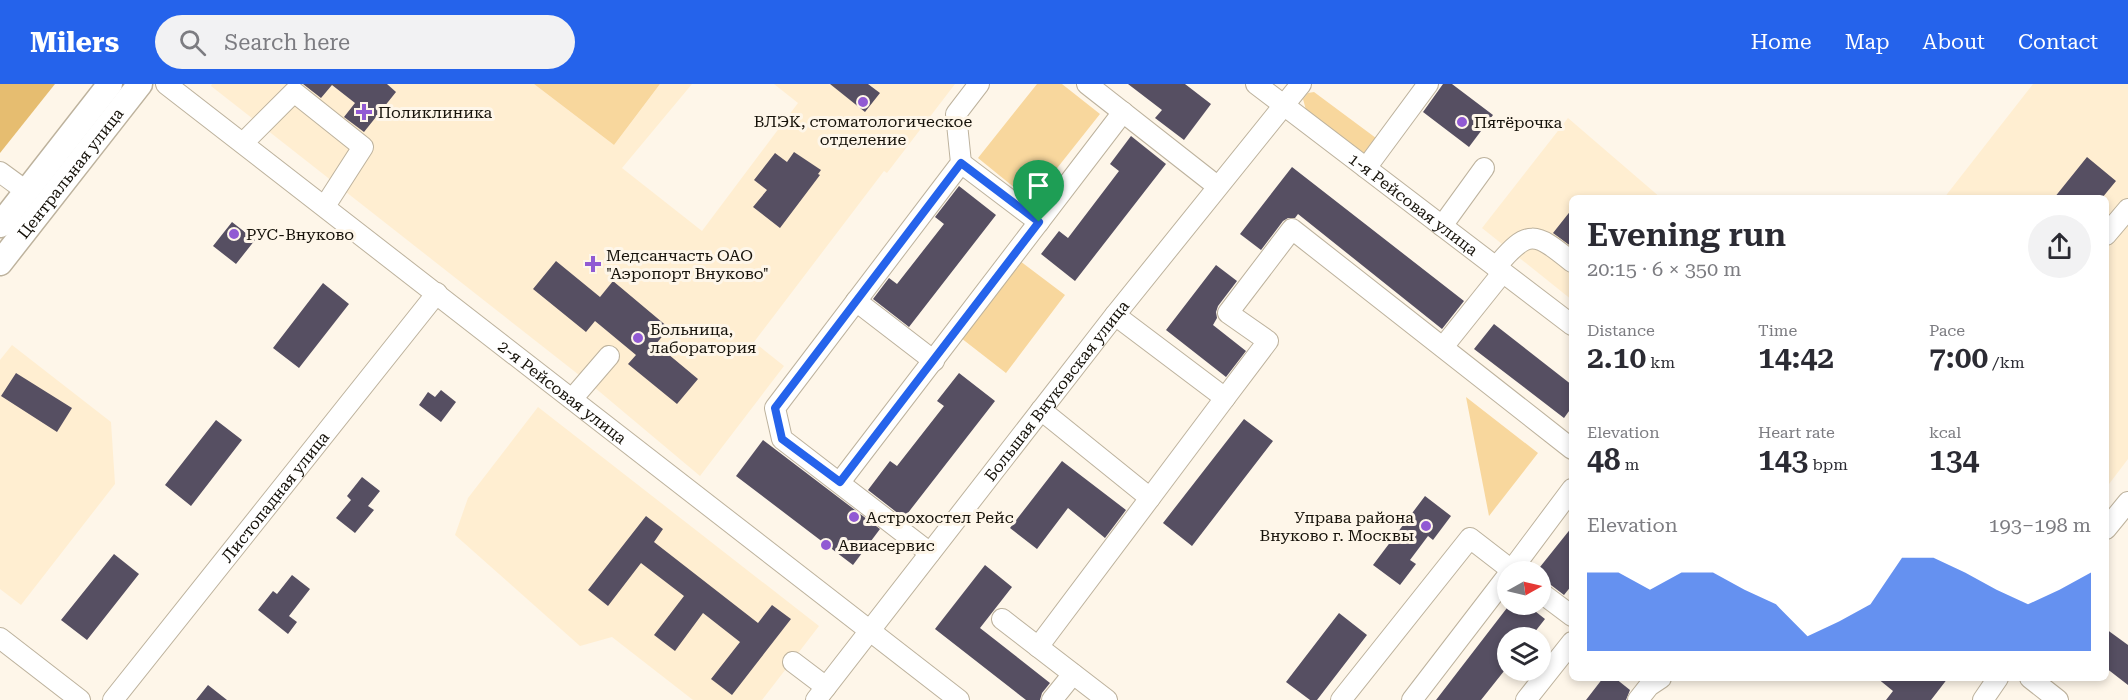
<!DOCTYPE html>
<meta charset="utf-8">
<style>
:root{--surface:#fff;--page:#f2f2f3;--text:#2b2b33;--muted:#7c7c81;--accent:#2563eb}
body{margin:0;font-family:"Roboto Serif",serif;background:var(--page);color:var(--text);height:100vh;display:flex;flex-direction:column;font-size:22px;white-space:nowrap}
*{box-sizing:border-box;margin:0}
p{font-size:20px;color:var(--muted)}
.icon{flex:none;width:33px;height:33px;fill:none;stroke:currentColor;stroke-width:2;stroke-linecap:round;stroke-linejoin:round}
.map{position:relative;flex:1;overflow:hidden}
.side{position:absolute;left:1569px;top:111px;width:540px;height:486px;display:flex;flex-direction:column;background:var(--surface);border-radius:9px;box-shadow:0 3px 9px #0003}
.side>*{flex:none}
.needle{width:39px;rotate:82deg}
.tools{position:absolute;left:1497px;top:477px;display:grid;gap:12px}
.tools a{display:grid;place-items:center;width:54px;height:54px;border-radius:50%;background:var(--surface);box-shadow:0 3px 9px #0003;font-size:30px}
.pin{position:absolute;display:grid;place-items:center;width:51px;height:51px;color:#fff;margin:-62px -26px;border-radius:50% 50% 50% 0;rotate:-45deg;box-shadow:0 0 6px #0007}
.pin .icon{rotate:45deg}
.round{display:grid;place-items:center;flex:none;width:63px;height:63px;border-radius:32px;background:var(--page)}
.overview{display:flex;align-items:center;justify-content:space-between;height:102px;padding:0 18px}
h1{font-size:33px;font-weight:600;line-height:45px}
.figures{display:grid;grid-template-columns:repeat(3,1fr);gap:9px;height:102px;padding:6px 18px}
.figures div{display:grid;align-content:center}
.figures b{font-size:30px;font-weight:600}
.figures small{font-size:16px;font-weight:400}
.figures p{font-size:16px}
.chart{height:168px;padding:12px 18px}
.chart p{display:flex;justify-content:space-between}
.chart svg{width:100%;height:108px;margin-top:6px;fill:var(--accent);opacity:.7}
header{display:flex;align-items:center;gap:36px;box-sizing:border-box;height:84px;padding:0 30px;background:var(--accent);color:#fff}
header strong{font-size:28px}
nav{display:flex;gap:33px;margin-inline-start:auto;font-size:21px}
.search{width:420px;height:54px;background:var(--page);display:flex;align-items:center;gap:15px;box-sizing:border-box;padding:0 21px;border-radius:33px;color:var(--muted);font-size:22px}
.map>svg:first-child{display:block}
.built{fill:#ffeed1}
.green{fill:#f8d79d}
.forest{fill:#e6bd70}
.building{fill:#564f62}
.lines{fill:none;stroke-linecap:round;stroke-linejoin:round}
.minor-casing{stroke:#bdb29d;stroke-width:22}
.major-casing{stroke:#bdb29d;stroke-width:27}
.minor{stroke:#fff;stroke-width:20}
.major{stroke:#fff;stroke-width:24}
.route-casing{stroke:#fff;stroke-width:12}
.route{stroke:#2563eb;stroke-width:8}
.poi-dot{fill:#915ad3;stroke:#fef6e9;stroke-width:2}
.labels{text-anchor:middle;dominant-baseline:central;stroke-width:6;stroke-linejoin:round;paint-order:stroke}
.poi-label{font-size:16px;fill:#16120a;stroke:#fef6e9;text-anchor:start}
.street-label{font-size:16px;fill:#16120a;stroke:#fef6e9}
</style>
<header>
<strong>Milers</strong>
<div class="search"><svg class="icon" aria-label="search" viewBox="0 0 24 24"><circle cx="10" cy="10" r="6"/><path d="M15 15l6 6"/></svg>Search here</div>
<nav><a>Home</a><a>Map</a><a>About</a><a>Contact</a></nav>
</header>
<div class="map">
<svg width="2128" height="616" viewBox="0 0 2128 616">
<rect width="100%" height="100%" fill="#fef6e9"/>
<!-- built -->
<path class="built" d="M212,0H534L614,61L660,0H692L622,84L702,147L798,19L774,0H955L887,89L884,87L754,258L784,282L700,392L588,298L211,2Z
M2033,0H2128V375L2106,404V114H1944Z
M1568,34L1661,114H1572V216L1482,144Z
M12,261L111,338L115,400L21,521L0,505V276Z
M538,323L819,542L762,616H693L612,553L580,562L455,451L468,414Z"/>
<!-- green -->
<path class="green" d="M534,0H660L614,61Z
M1037,0H1062L1100,30L1031,117L978,74Z
M1314,8L1384,60L1368,72L1306,26L1303,15L1308,9Z
M1020,177L1065,211L1006,289L961,254Z
M1466,313L1538,369L1489,432Z"/>
<!-- forest -->
<path class="forest" d="M0,0H55L0,69Z"/>
<!-- building -->
<path class="building" d="M303,0H387L396,8L364,48L344,33L355,19L332,1L321,14Z
M830,0H868L880,9L865,28Z
M1128,0H1185L1211,20L1184,56L1155,34L1162,26Z
M1443,0H1452L1493,31L1469,63L1423,28Z
M1131,52L1166,80L1075,197L1041,170L1059,147L1068,154L1119,87L1110,80Z
M794,68L821,86L818,90L820,91L780,144L753,123L767,106L754,96L775,69L787,78Z
M2087,73L2116,97L2102,114H2054Z
M1292,83L1464,217L1442,245L1298,130L1295,134H1288L1283,137L1261,166L1240,150Z
M959,102L996,131L909,243L873,215L889,194L897,200L944,140L935,133Z
M1572,125V163L1553,149Z
M232,138L255,156L236,180L213,162Z
M556,177L600,213L613,197L669,244L656,260L698,295L677,320L628,280L636,271L595,237L586,248L533,205Z
M1216,181L1237,197L1218,222L1216,228L1217,234L1213,241L1246,267L1226,293L1166,246Z
M323,199L349,220L299,284L273,264Z
M1494,240L1572,301V323L1564,334L1474,265Z
M16,289L72,324L57,348L1,312Z
M959,289L995,317L904,434L868,406L890,377L897,382L944,322L937,317Z
M441,306L456,318L441,338L419,321L428,308L435,313Z
M1244,335L1273,357L1192,462L1163,439Z
M216,336L242,356L191,422L165,401Z
M763,356L880,445L853,481L736,392Z
M1062,377L1126,426L1105,454L1068,424L1037,465L1010,444Z
M362,393L380,407L368,422L374,426L355,449L336,434L351,416L347,412Z
M1425,412L1451,432L1433,456L1428,452L1410,476L1416,480L1400,501L1373,481Z
M646,432L663,445L654,458L758,539L772,521L791,535L732,611L711,595L740,558L703,529L675,567L654,551L684,512L641,479L608,522L588,506Z
M1572,443V501L1564,511L1547,498L1540,496V483Z
M114,470L139,490L87,556L61,536Z
M985,481L1012,503L980,544L1050,599L1042,609L1040,616H1026L935,545Z
M292,491L310,505L289,532L297,538L288,550L258,526L273,507L277,510Z
M1510,520H1526L1545,535L1530,554H1508V582L1481,616H1436Z
M1339,529L1367,551L1317,616H1310L1286,598Z
M2106,545L2128,561V601L2106,584Z
M1603,594H1615L1630,606L1626,616H1586Z
M1877,594H1948L1931,616H1886L1893,607Z
M208,601L227,616H196Z"/>
<g class="lines">
<!-- minor casing -->
<g class="minor-casing">
<g id="minor">
<path id="s1" d="M166,0L959,616"/>
<path d="M1087,0L1217,102"/>
<path id="s2" d="M1256,0L1572,241"/>
<path d="M243,59L294,8L363,63L325,122"/>
<path d="M961,79L1039,138"/>
<path d="M1366,84L1428,0"/>
<path d="M0,88L26,107"/>
<path d="M1442,142L1484,84"/>
<path d="M2106,151L2128,125"/>
<path d="M1496,183C1528,144 1535,148 1572,178"/>
<path d="M856,217L934,277"/>
<path d="M1443,263L1503,188"/>
<path d="M1225,314L1268,257L1228,229L1292,145L1572,365"/>
<path d="M572,315L609,272"/>
<path d="M1041,326L1150,414L1225,314L1115,231"/>
<path d="M840,398L1123,28"/>
<path d="M2106,445L2128,418"/>
<path d="M930,469L782,355L775,324L961,79L956,30L979,0"/>
<path d="M1510,488L1572,405"/>
<path d="M1540,508L1572,532"/>
<path d="M1002,535L1107,616"/>
<path d="M0,554L80,616"/>
<path d="M1038,563L1150,414"/>
<path d="M793,578L826,603"/>
<path d="M2030,594L2058,616"/>
<path id="s3" d="M113,616L437,209"/>
<path id="s4" d="M816,616L1115,231L1301,0"/>
<path d="M1052,616L1073,590"/>
<path d="M1341,616L1470,454L1514,488"/>
<path d="M1412,616L1508,491"/>
<path d="M1526,616L1572,558"/>
<path d="M1638,616L1649,602L1661,594"/>
<path d="M1983,616L1998,594"/>
</g>
</g>
<!-- major casing -->
<g class="major-casing">
<g id="major">
<path d="M0,141L110,0"/>
<path id="s5" d="M0,179L140,0"/>
</g>
</g>
<!-- minor -->
<use href="#minor" class="minor"/>
<!-- major -->
<use href="#major" class="major"/>
</g>
<g class="lines">
<!-- route casing -->
<g class="route-casing">
<path id="route" d="M961,79L1039,138L840,398L782,355L775,324Z"/>
</g>
<!-- route -->
<use href="#route" class="route"/>
</g>
<!-- markers -->
<g class="poi-dot">
<circle cx="863" cy="18" r="6"/>
<path d="M361 19h6v6h6v6h-6v6h-6v-6h-6v-6h6z"/>
<circle cx="1462" cy="38" r="6"/>
<circle cx="234" cy="150" r="6"/>
<path d="M590 171h6v6h6v6h-6v6h-6v-6h-6v-6h6z"/>
<circle cx="638" cy="254" r="6"/>
<circle cx="854" cy="433" r="6"/>
<circle cx="1426" cy="442" r="6"/>
<circle cx="826" cy="461" r="6"/>
</g>
<g class="labels">
<!-- poi labels -->
<g class="poi-label">
<text x="378" y="28">Поликлиника</text>
<text x="863" y="37" text-anchor="middle">ВЛЭК, стоматологическое<tspan x="863" dy="18">отделение</tspan></text>
<text x="1474" y="38">Пятёрочка</text>
<text x="246" y="150">РУС-Внуково</text>
<text x="606" y="171">Медсанчасть ОАО<tspan x="606" dy="18">"Аэропорт Внуково"</tspan></text>
<text x="650" y="245">Больница,<tspan x="650" dy="18">лаборатория</tspan></text>
<text x="866" y="433">Астрохостел Рейс</text>
<text x="1414" y="433" text-anchor="end">Управа района<tspan x="1414" dy="18">Внуково г. Москвы</tspan></text>
<text x="838" y="461">Авиасервис</text>
</g>
<!-- street labels -->
<g class="street-label">
<text stroke="none"><textPath href="#s5" startOffset="114">Центральная улица</textPath></text>
<text stroke="none"><textPath href="#s2" startOffset="198">1-я Рейсовая улица</textPath></text>
<text stroke="none"><textPath href="#s4" startOffset="392">Большая Внуковская улица</textPath></text>
<text stroke="none"><textPath href="#s1" startOffset="502">2-я Рейсовая улица</textPath></text>
<text stroke="none"><textPath href="#s3" startOffset="260">Листопадная улица</textPath></text>
</g>
</g>
</svg>
<div class="tools">
<a><svg class="needle" viewBox="-14 -14 28 28"><path d="M0-13l5 13h-10z" fill="#e53935"/><path d="M0 13l5-13h-10z" fill="#7c7c81"/></svg></a>
<a><svg class="icon" aria-label="layers" viewBox="0 0 24 24"><path d="M12 4l9 5-9 5-9-5zM3 14l9 5 9-5"/></svg></a>
</div>
<div class="pin" style="left:1039px;top:138px;background:#1e9e55"><svg class="icon" aria-label="arrive" viewBox="0 0 24 24"><path d="M6 21V4h12l-3 4 3 4H6"/></svg></div>
<section class="side">
<div class="overview"><div><h1>Evening run</h1><p>20:15 · 6 × 350 m</p></div><a class="round"><svg class="icon" aria-label="share" viewBox="0 0 24 24"><path d="M12 15V3M7 8l5-5 5 5M5 13v7h14v-7"/></svg></a></div>
<div class="figures">
<div><p>Distance</p><b>2.10<small> km</small></b></div>
<div><p>Time</p><b>14:42</b></div>
<div><p>Pace</p><b>7:00<small> /km</small></b></div>
</div>
<div class="figures">
<div><p>Elevation</p><b>48<small> m</small></b></div>
<div><p>Heart rate</p><b>143<small> bpm</small></b></div>
<div><p>kcal</p><b>134</b></div>
</div>
<div class="chart"><p><span>Elevation</span>193–198 m</p>
<svg viewBox="0 0 160 44" preserveAspectRatio="none"><path d="M0 44V12L10 12L20 19L30 12L40 12L50 19L60 25L70 38L80 32L90 25L100 6L110 6L120 12L130 19L140 25L150 19L160 12V44z"/></svg>
</div>
</section>
</div>
